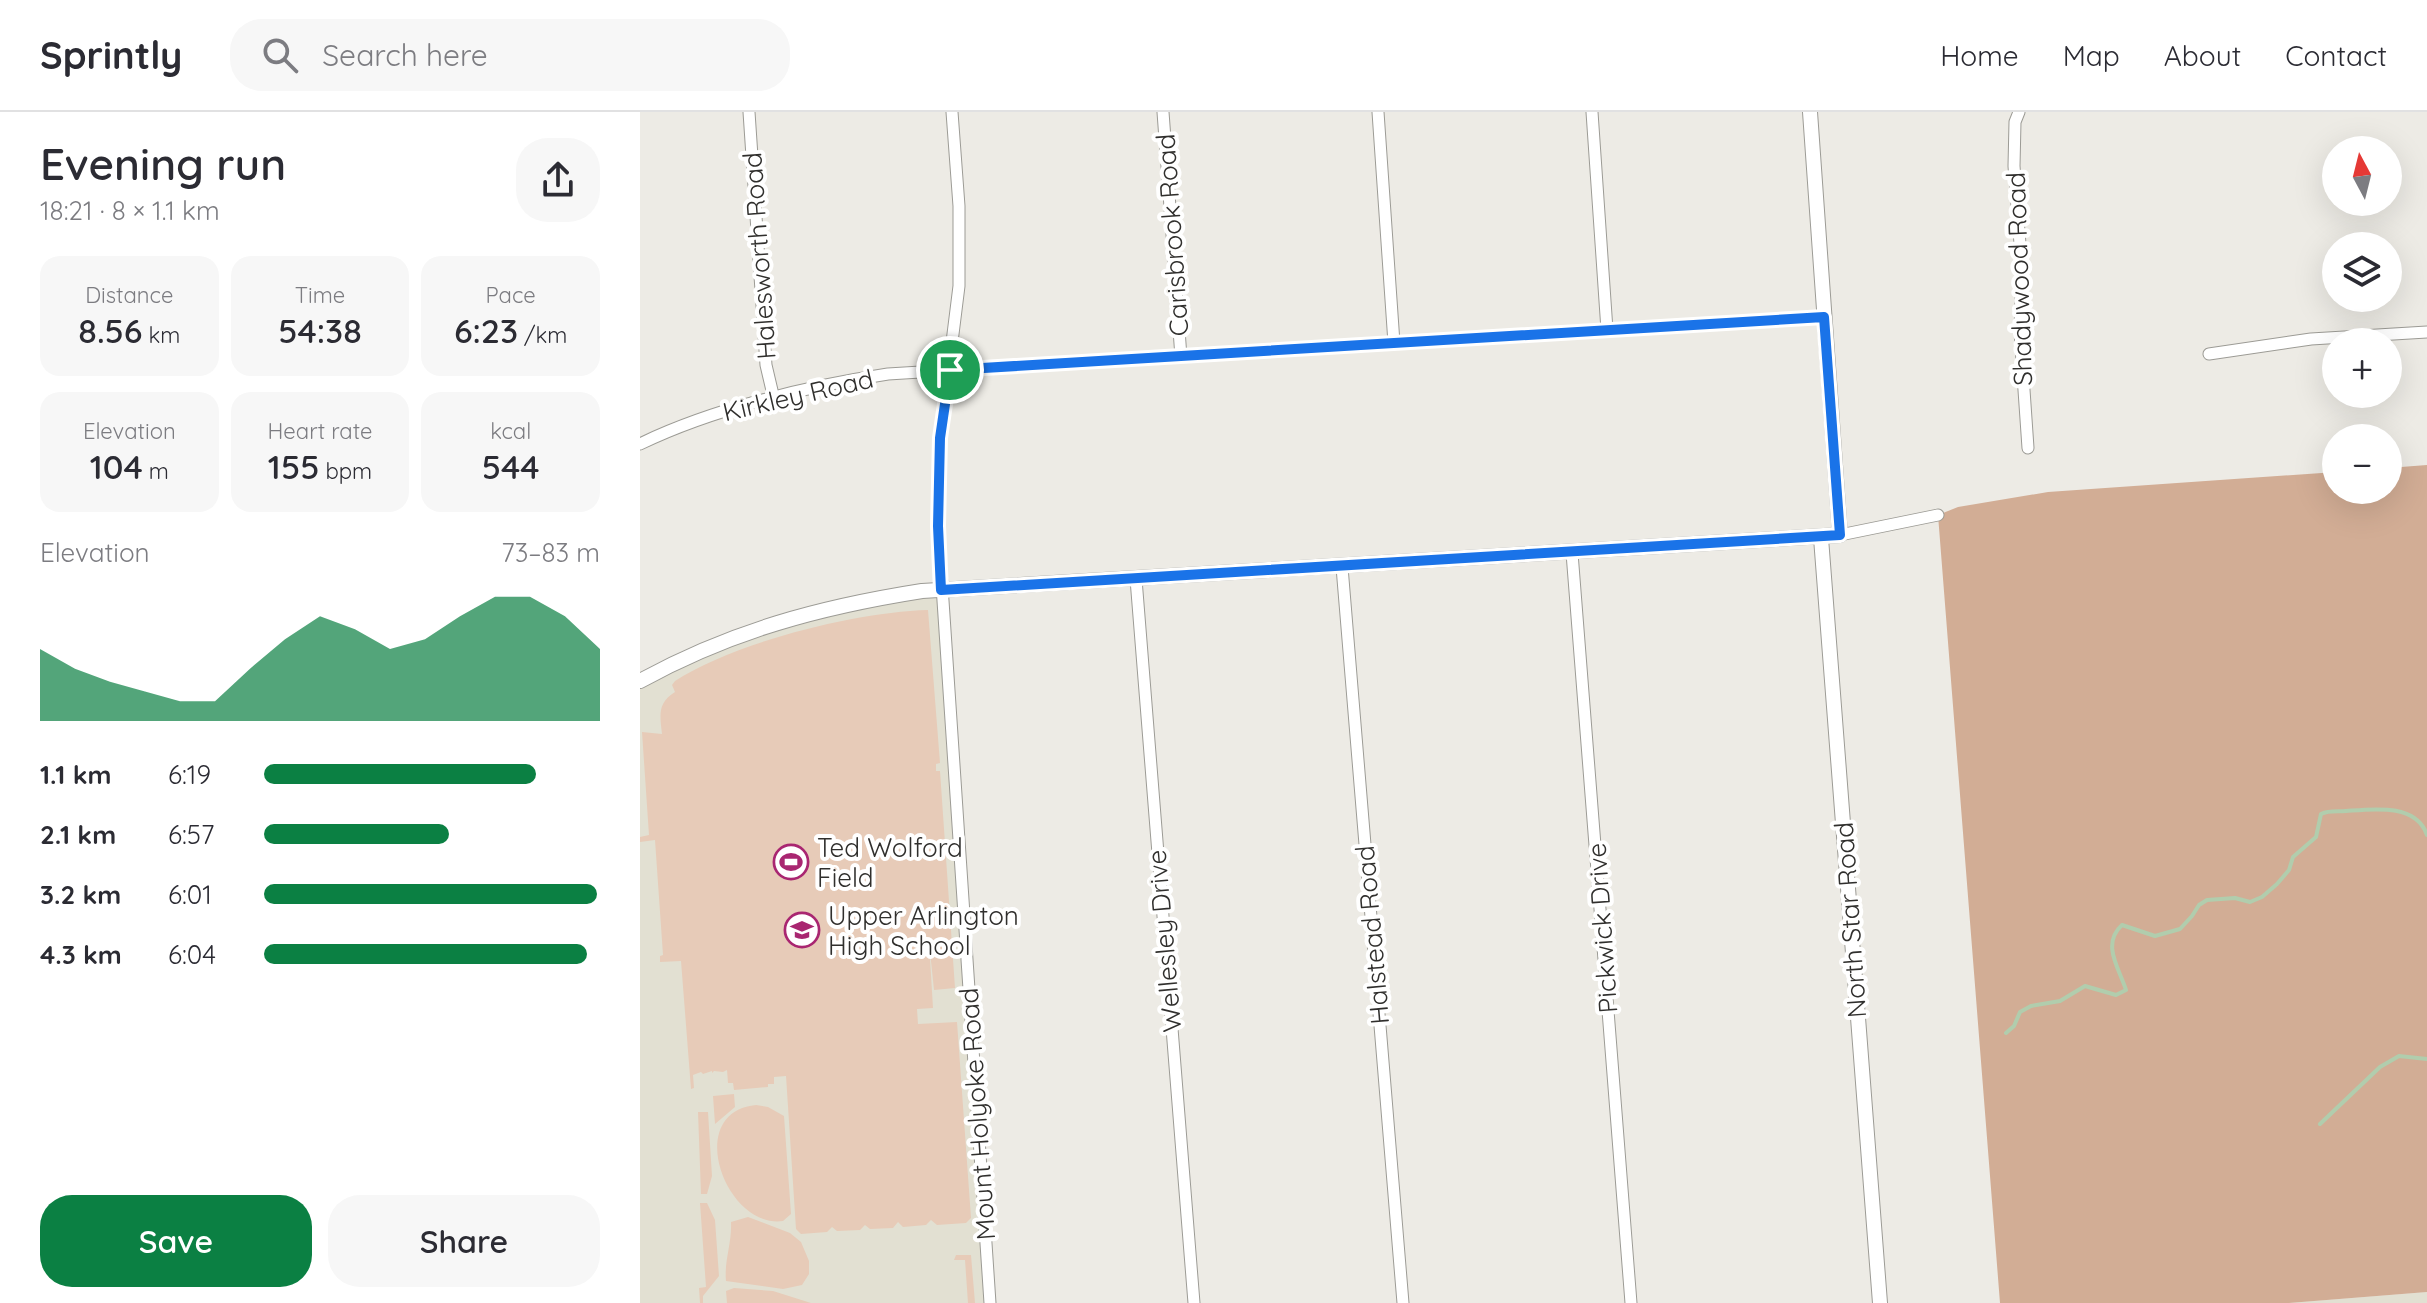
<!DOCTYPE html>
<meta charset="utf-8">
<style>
:root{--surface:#fff;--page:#f7f7f7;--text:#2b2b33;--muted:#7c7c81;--line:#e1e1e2;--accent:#0b8043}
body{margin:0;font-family:Quicksand,sans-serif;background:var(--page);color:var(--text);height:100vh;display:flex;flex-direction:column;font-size:30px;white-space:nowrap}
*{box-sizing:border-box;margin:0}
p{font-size:26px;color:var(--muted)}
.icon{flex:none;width:44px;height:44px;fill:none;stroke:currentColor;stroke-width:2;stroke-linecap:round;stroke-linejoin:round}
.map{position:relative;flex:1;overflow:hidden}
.sheet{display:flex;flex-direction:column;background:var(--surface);width:640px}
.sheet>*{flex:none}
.needle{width:52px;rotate:353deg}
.fabs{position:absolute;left:1682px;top:24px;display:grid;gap:16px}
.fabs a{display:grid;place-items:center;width:80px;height:80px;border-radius:50%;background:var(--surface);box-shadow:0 8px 32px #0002;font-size:40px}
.pin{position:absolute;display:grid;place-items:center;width:68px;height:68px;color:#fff;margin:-34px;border:4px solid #fff;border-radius:50%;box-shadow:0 2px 8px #0007}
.round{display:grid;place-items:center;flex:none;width:84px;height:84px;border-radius:32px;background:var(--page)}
.head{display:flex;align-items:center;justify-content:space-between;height:136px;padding:0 40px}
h1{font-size:44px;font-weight:600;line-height:60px}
.stats{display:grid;grid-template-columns:repeat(3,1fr);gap:12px;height:136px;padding:8px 40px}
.stats div{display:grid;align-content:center;border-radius:20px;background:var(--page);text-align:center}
.stats b{font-size:34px;font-weight:600}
.stats small{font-size:22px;font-weight:400}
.stats p{font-size:22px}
.chart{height:224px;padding:16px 40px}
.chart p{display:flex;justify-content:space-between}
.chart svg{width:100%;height:144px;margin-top:8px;fill:var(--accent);opacity:.7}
.action{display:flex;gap:16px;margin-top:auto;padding:16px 40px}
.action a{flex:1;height:92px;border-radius:32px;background:var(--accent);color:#fff;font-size:32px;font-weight:600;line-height:92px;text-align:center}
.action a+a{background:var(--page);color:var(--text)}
ul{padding:0 40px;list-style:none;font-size:26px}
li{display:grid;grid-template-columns:128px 96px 1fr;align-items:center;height:60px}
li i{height:20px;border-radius:10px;background:var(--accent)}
header{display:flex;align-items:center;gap:48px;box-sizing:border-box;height:112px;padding:0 40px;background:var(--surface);border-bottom:2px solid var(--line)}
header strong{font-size:38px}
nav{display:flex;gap:44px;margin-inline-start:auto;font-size:28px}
.search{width:560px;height:72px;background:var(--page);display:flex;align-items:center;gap:20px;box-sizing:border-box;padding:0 28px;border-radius:32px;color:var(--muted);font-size:30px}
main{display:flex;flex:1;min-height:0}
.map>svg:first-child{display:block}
.built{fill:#e2e0d2}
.green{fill:#e7cbb8}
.forest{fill:#d2ad95}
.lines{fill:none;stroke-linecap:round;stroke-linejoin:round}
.stream{stroke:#b1cdad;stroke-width:4}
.minor-casing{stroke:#9c9b95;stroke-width:13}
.tertiary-casing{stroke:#9c9b95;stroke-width:16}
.minor{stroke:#fff;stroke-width:11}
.tertiary{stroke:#fff;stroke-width:14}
.route-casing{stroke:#fff;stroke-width:16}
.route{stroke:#1a73e8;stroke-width:10}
.labels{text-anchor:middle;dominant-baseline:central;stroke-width:8;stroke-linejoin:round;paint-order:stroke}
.street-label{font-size:26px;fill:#302f2d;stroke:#fff}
.poi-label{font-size:26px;fill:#302f2d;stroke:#fff;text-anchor:start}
</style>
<header>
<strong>Sprintly</strong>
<div class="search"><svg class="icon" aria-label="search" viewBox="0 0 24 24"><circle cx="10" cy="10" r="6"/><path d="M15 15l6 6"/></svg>Search here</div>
<nav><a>Home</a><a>Map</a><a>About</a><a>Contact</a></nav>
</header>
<main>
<section class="sheet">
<div class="head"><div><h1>Evening run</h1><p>18:21 · 8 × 1.1 km</p></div><a class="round"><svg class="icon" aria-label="share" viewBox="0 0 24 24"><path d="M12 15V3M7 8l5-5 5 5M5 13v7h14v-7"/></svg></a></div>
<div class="stats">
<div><p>Distance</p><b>8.56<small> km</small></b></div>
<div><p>Time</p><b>54:38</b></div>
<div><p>Pace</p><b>6:23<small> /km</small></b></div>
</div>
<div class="stats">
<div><p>Elevation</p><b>104<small> m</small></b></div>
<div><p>Heart rate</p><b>155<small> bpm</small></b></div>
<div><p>kcal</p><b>544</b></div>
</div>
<div class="chart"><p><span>Elevation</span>73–83 m</p>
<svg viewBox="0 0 160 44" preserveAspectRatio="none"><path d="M0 44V22L10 28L20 32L30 35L40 38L50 38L60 28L70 19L80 12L90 16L100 22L110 19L120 12L130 6L140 6L150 12L160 22V44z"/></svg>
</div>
<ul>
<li><b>1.1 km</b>6:19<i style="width:81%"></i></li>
<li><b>2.1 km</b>6:57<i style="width:55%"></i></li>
<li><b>3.2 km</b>6:01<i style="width:99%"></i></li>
<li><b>4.3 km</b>6:04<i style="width:96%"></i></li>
</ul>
<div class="action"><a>Save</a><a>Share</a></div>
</section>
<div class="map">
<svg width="1787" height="1191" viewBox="0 0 1787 1191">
<rect width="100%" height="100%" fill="#edebe5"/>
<!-- built -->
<path class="built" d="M301,478L350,1191H0V569L90,526Z
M1787,1180V1191H1649Z"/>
<!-- green -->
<path class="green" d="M288,498L300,651L296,652V659H300L315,876L294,878L289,830L293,896L277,897L278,912L317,910L331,1106L326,1111L297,1113L291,1108L286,1113L263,1115L258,1110L253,1116L230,1117L225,1113L220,1118L197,1119L192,1115L187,1120L161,1122L156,1117L146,964L134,965V972H128V975L94,978L93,971H88L87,958L83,960L74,959L72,961V959L63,962L61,960L53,963L54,976L51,977L41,849L20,850V844L23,843L15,728L0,730V725L9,723L2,620L22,622C20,604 17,591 35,580L32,573L35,569C95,530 216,500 288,498Z
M94,982L95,995L75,1012L73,984Z
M116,993L128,995L144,1004L151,1102L143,1109C85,1117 43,1000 116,993Z
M58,1000H68L72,1064L67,1082H61Z
M60,1091H67L75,1108L79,1164L63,1184V1191H60L59,1176L66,1175Z
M108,1105L150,1121L161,1130L169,1149V1162L162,1173L143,1177L86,1169C84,1149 92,1131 91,1110Z
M316,1143H331L335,1191H328L325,1148H314Z
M94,1176L133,1179L171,1191H87L86,1179Z"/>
<!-- forest -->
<path class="forest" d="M1787,353V1180L1649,1191H1360L1298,403L1318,395L1408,380L1696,360V378H1748V356Z"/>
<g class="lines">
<!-- stream -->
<path class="stream" d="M1366,921L1374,914L1380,900L1391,894L1420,889L1445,874L1476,883L1486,878C1479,856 1461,832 1482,813L1515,824L1540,817L1552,804L1559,793L1567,788L1595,786L1610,790L1622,785L1637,772L1649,758L1653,745L1676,725L1681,702C1690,698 1697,700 1706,699C1733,697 1776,691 1787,723
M1680,1012L1740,955L1759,944L1787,947"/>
<!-- minor casing -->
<g class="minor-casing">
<path id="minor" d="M109,0L126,253L134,287
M312,0L319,94V174L300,326L298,414L350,1191
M523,0L541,245
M738,0L754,231
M952,0L967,218
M1379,0L1375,10L1374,54L1382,158L1380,220L1388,336
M1569,242L1671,227L1787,220
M0,332C72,297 168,274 248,262L1184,205
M1200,423L1298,403
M932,441L991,1191
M702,455L763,1191
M496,467L554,1191"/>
</g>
<!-- tertiary casing -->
<g class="tertiary-casing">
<path id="tertiary" d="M1181,426L1240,1191
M0,569C91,519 180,495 282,479L1200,423L1170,0"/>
</g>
<!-- minor -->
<use href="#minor" class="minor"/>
<!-- tertiary -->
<use href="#tertiary" class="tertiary"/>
</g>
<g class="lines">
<!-- route casing -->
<g class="route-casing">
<path id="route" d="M1184,205L1200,423L301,478L298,414L300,326L310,258Z"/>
</g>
<!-- route -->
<use href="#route" class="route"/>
</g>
<!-- icons -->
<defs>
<g id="stadium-ring" transform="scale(1.8)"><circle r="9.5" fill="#fff" stroke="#a92671" stroke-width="1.5"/><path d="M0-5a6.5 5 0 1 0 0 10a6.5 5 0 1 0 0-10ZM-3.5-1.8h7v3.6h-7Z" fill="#a92671"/></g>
<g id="school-ring" transform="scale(1.8)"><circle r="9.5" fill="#fff" stroke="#a92671" stroke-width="1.5"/><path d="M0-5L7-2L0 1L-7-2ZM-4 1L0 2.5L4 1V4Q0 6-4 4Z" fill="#a92671"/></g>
</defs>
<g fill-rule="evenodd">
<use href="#stadium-ring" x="151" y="750"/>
<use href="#school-ring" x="162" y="818"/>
</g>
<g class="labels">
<!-- street labels -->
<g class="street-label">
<text transform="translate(532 123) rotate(-94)">Carisbrook Road</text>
<text transform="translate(119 144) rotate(-94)">Halesworth Road</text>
<text transform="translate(1379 167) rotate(-92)">Shadywood Road</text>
<text transform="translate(158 283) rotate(-13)">Kirkley Road</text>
<text transform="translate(1210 808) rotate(-94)">North Star Road</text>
<text transform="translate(962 816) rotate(-94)">Pickwick Drive</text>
<text transform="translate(732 823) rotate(-95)">Halstead Road</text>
<text transform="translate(524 829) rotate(-95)">Wellesley Drive</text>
<text transform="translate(337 1002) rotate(-94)">Mount Holyoke Road</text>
</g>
<!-- poi labels -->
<g class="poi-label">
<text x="177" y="735">Ted Wolford<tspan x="177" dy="30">Field</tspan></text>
<text x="188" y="803">Upper Arlington<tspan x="188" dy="30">High School</tspan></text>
</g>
</g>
</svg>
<div class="fabs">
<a><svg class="needle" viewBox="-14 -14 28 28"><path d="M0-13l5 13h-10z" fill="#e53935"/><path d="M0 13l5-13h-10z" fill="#7c7c81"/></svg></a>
<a><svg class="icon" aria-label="layers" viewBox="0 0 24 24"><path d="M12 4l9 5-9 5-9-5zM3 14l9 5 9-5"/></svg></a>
<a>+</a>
<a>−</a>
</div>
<div class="pin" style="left:310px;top:258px;background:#1e9e55"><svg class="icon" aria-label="arrive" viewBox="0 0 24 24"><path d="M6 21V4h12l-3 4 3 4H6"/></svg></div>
</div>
</main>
